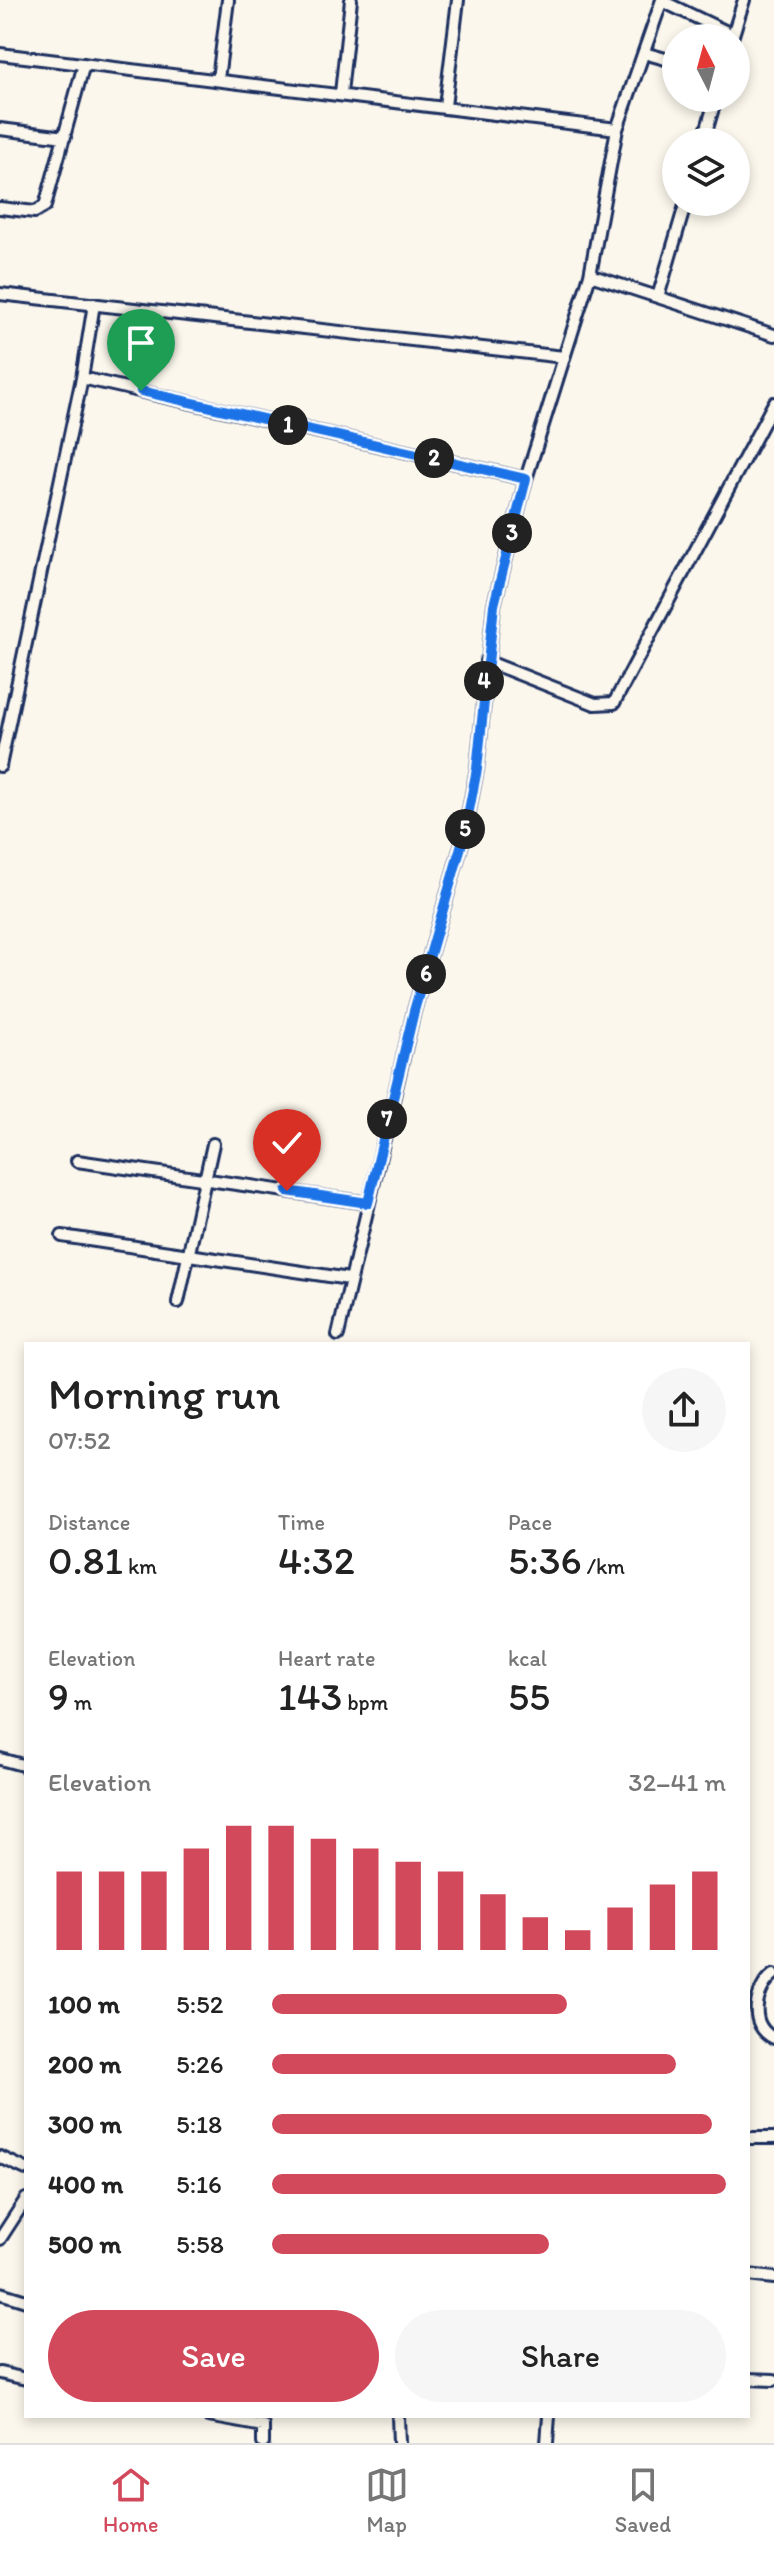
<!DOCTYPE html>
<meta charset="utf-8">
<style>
:root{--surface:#fff;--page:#f6f6f6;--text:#222;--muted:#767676;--line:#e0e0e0;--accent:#d1495b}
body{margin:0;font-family:Itim,sans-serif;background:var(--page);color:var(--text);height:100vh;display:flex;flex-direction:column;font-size:30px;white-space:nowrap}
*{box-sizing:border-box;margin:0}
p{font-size:26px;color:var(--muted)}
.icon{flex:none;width:44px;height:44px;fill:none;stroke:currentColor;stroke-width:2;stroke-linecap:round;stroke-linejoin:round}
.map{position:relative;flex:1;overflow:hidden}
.drawer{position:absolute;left:24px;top:1342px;width:726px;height:1076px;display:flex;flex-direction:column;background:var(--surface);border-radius:0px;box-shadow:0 4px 12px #0003}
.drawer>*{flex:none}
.needle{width:52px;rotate:354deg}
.controls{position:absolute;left:662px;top:24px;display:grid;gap:16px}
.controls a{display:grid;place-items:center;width:88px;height:88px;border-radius:50%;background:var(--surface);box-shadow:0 4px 12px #0003;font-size:40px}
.pin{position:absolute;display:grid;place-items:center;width:68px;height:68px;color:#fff;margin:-82px -34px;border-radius:50% 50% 50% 0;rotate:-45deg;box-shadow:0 0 8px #0007}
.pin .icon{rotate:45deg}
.km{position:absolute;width:40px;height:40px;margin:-20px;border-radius:50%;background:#222;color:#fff;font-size:22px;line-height:40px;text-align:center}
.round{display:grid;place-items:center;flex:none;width:84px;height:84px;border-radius:42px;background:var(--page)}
.head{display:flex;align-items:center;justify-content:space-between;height:136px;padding:0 24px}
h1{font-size:44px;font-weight:600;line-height:60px}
.figures{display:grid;grid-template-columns:repeat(3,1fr);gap:12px;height:136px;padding:8px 24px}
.figures div{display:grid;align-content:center}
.figures b{font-size:40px;font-weight:600}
.figures small{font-size:22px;font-weight:400}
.figures p{font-size:22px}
.chart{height:224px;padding:16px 24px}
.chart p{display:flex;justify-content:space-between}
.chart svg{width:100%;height:144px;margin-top:8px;stroke:var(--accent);stroke-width:6}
.primary-button{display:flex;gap:16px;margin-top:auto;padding:16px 24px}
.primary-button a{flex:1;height:92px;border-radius:48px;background:var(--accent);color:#fff;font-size:32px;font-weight:600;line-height:92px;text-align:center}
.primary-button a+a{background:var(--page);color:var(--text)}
ul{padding:0 24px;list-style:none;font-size:26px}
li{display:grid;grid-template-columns:128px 96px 1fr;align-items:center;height:60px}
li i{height:20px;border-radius:10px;background:var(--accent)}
.menu{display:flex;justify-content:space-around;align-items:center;height:112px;border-top:2px solid var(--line);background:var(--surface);font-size:22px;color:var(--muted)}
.menu a{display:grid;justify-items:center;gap:4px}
.menu .selected{color:var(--accent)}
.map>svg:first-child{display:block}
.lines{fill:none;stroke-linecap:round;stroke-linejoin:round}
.minor-casing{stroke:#1b2f5e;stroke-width:16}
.minor{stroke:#fbf7ec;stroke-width:10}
.route-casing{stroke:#fff;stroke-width:16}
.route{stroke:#1a73e8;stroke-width:10}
</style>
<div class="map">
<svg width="774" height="2443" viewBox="0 0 774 2443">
<rect width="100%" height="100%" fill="#fbf7ec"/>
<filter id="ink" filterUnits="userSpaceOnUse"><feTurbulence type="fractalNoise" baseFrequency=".0125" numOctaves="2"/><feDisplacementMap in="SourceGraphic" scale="16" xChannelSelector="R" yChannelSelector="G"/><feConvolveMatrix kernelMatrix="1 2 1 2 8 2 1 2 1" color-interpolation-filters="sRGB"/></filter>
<g filter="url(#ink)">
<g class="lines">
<!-- minor casing -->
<g class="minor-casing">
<path id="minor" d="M662,1L733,35
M732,38L744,0
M644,53L676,62
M0,54L617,129
M218,79L228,0
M341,93L351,0
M445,106L458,0
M0,129L65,137
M703,142L716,98
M0,208L35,212L45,206L84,64
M590,275L774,335
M0,294L564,357
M658,297L686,202
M82,378L526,479
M486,661L595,704L614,703L774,403
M0,766L82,378L94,304
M77,1161L368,1203
M62,1236L349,1279
M178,1302L213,1144
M338,1335L414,1011L464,836L477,769L494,605L526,479L590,275L617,129L662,0
M0,1759L26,1766
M774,1974C754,1989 748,2026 774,2038
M748,2138H774
M0,2157L26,2169
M0,2239L26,2199
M748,2275L774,2278
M0,2293L26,2301
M0,2373L26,2379
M748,2379L774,2380
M208,2416L263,2426V2443
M398,2416L399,2443
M547,2443L549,2416"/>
</g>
<!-- minor -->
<use href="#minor" class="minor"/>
</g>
</g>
<g class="lines" filter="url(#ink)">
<!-- route casing -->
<g class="route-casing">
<path id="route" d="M141,391L526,479L494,605L477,769L464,836L414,1011L368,1203L287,1191"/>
</g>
<!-- route -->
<use href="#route" class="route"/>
</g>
</svg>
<div class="controls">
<a><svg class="needle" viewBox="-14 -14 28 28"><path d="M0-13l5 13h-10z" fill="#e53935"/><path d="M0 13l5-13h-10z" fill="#767676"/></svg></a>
<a><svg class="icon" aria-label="layers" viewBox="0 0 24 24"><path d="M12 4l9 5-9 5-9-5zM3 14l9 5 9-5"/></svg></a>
</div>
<div class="pin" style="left:141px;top:391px;background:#1e9e55"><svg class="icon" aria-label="arrive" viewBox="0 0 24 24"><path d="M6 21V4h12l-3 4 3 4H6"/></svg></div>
<div class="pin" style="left:287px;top:1191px;background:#d93025"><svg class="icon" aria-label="check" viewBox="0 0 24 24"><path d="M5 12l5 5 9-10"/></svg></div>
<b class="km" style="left:288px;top:425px">1</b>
<b class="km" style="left:434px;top:458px">2</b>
<b class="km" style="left:512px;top:533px">3</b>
<b class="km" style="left:484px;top:681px">4</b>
<b class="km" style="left:465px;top:829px">5</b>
<b class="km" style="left:426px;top:974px">6</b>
<b class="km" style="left:387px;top:1119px">7</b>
<section class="drawer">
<div class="head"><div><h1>Morning run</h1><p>07:52</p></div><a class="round"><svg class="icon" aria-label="share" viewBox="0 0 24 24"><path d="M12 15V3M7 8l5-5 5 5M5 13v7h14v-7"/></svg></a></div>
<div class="figures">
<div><p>Distance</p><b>0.81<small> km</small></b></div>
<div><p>Time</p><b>4:32</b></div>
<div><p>Pace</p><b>5:36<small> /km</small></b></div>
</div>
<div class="figures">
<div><p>Elevation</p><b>9<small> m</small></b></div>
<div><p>Heart rate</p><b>143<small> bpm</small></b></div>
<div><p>kcal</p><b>55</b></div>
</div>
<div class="chart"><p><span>Elevation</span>32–41 m</p>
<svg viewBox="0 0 160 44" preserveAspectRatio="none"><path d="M5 44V20M15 44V20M25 44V20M35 44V13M45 44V6M55 44V6M65 44V10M75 44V13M85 44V17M95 44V20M105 44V27M115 44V34M125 44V38M135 44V31M145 44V24M155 44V20"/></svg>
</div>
<ul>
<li><b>100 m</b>5:52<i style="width:65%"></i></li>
<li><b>200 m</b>5:26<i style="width:89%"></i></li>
<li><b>300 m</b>5:18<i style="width:97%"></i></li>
<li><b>400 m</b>5:16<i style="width:100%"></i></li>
<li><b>500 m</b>5:58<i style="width:61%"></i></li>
</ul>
<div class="primary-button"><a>Save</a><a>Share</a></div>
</section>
</div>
<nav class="menu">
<a class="selected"><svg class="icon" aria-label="home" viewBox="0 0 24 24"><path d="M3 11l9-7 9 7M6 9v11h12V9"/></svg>Home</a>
<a><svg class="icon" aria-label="map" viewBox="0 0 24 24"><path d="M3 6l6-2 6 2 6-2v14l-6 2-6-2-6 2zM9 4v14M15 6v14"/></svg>Map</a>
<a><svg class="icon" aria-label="saved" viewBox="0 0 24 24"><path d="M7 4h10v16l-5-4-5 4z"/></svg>Saved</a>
</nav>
